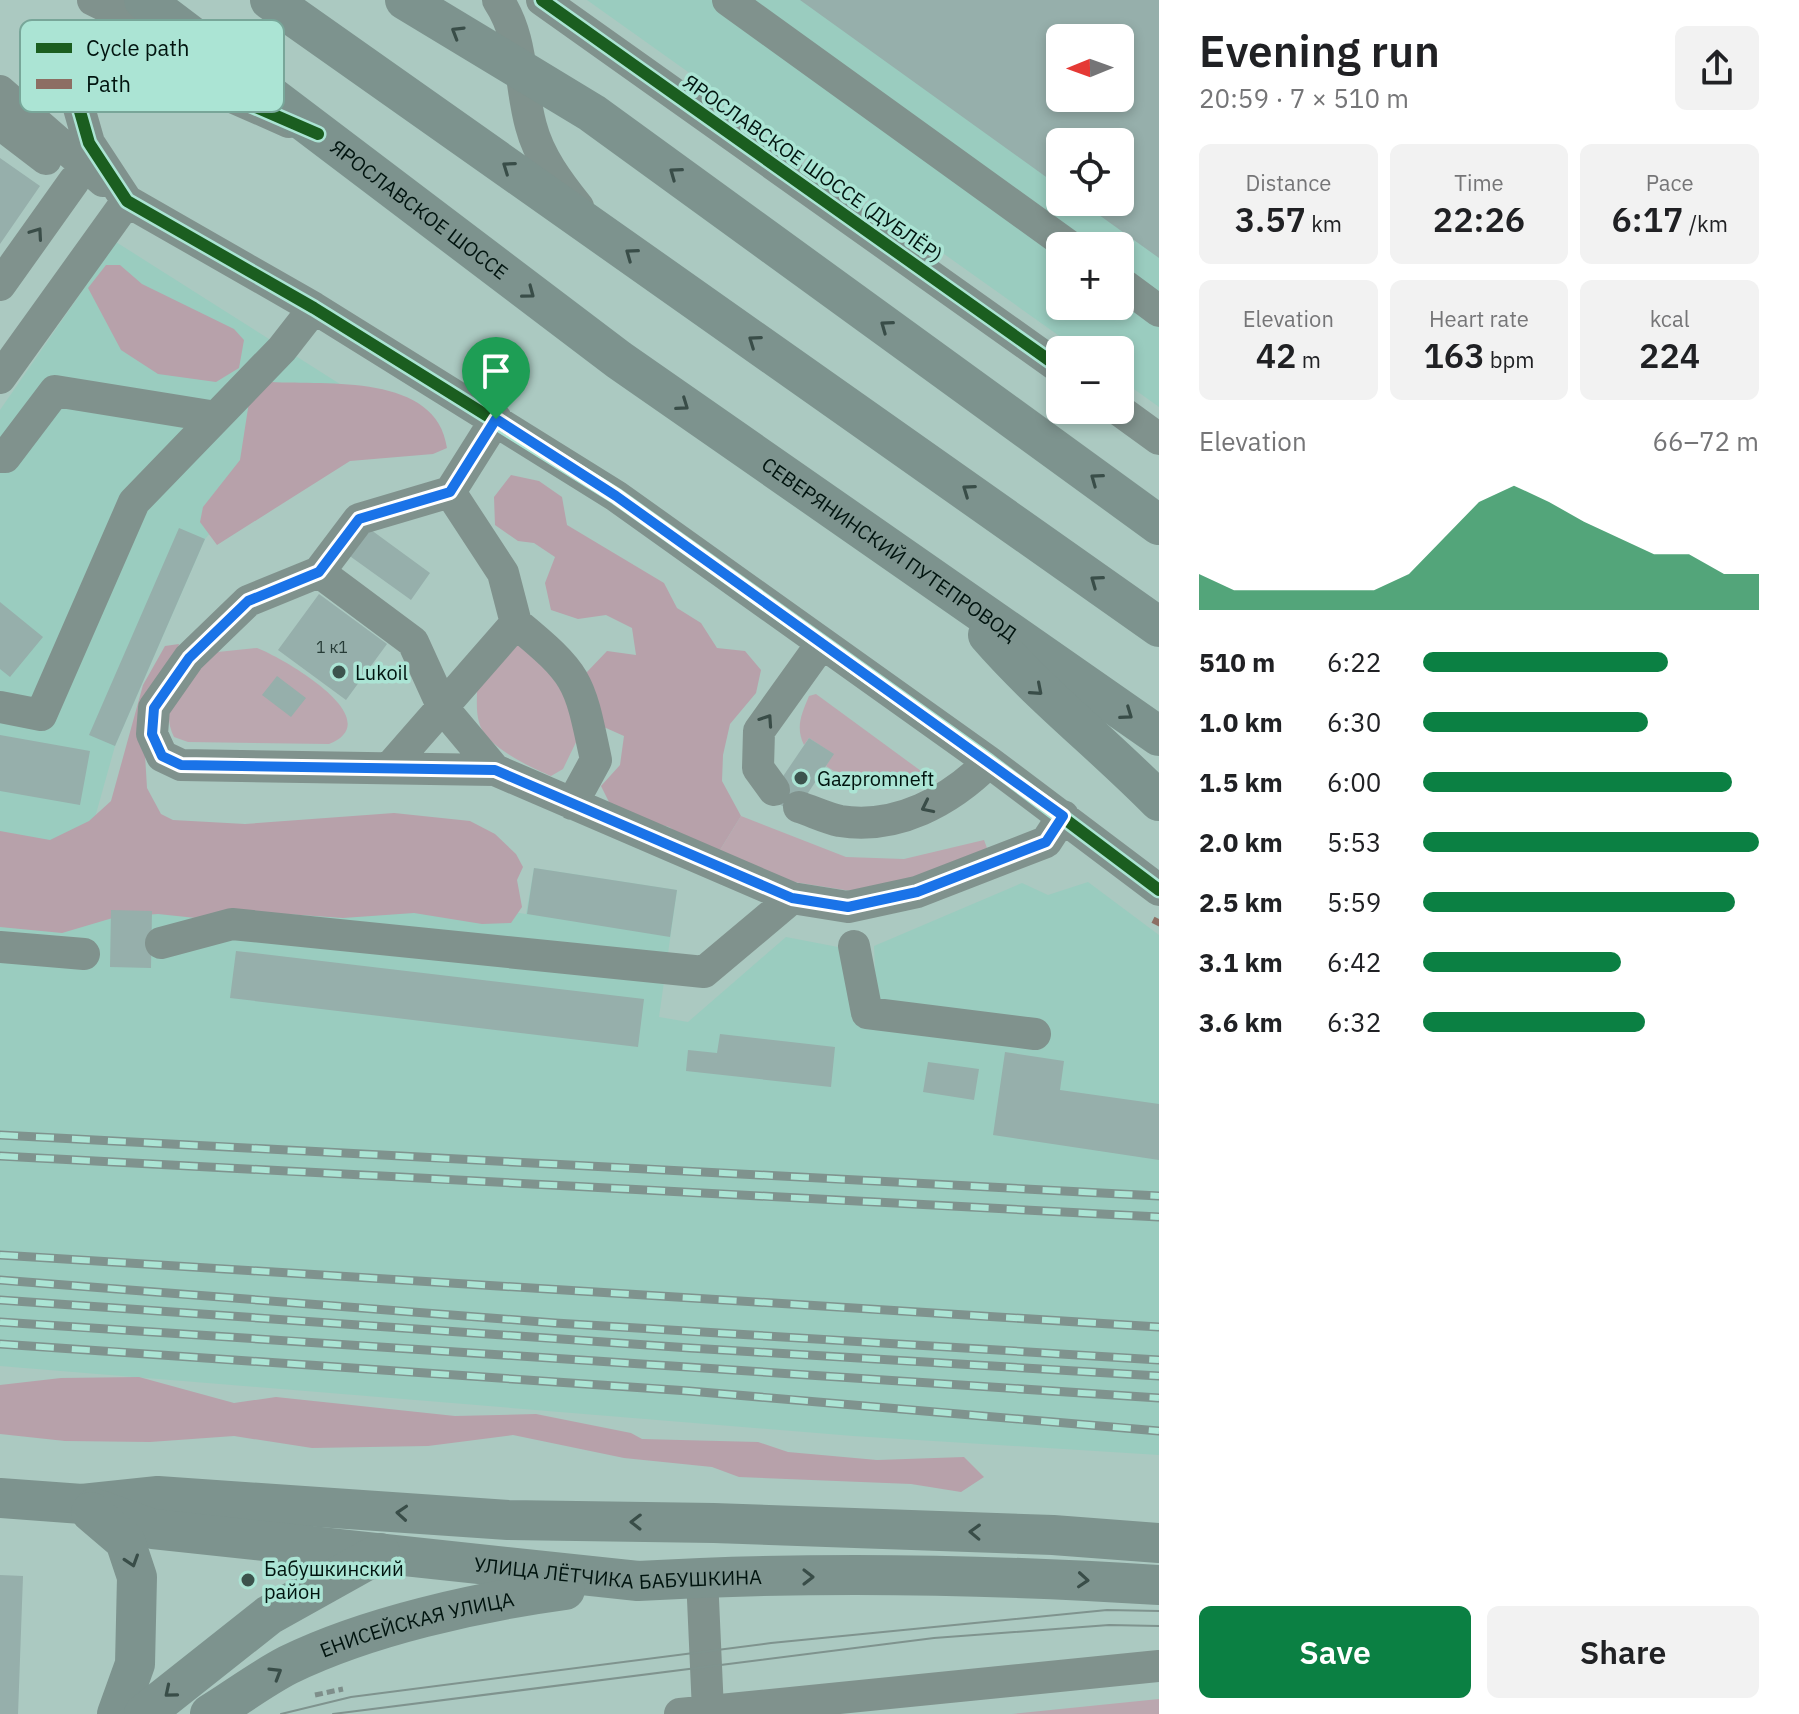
<!DOCTYPE html>
<meta charset="utf-8">
<style>
:root{--surface:#fff;--page:#f2f2f2;--text:#202124;--muted:#757577;--accent:#0b8043}
body{margin:0;font-family:"IBM Plex Sans",sans-serif;background:var(--page);color:var(--text);height:100vh;display:flex;flex-direction:column;font-size:30px;white-space:nowrap}
*{box-sizing:border-box;margin:0}
p{font-size:26px;color:var(--muted)}
.icon{flex:none;width:44px;height:44px;fill:none;stroke:currentColor;stroke-width:2;stroke-linecap:round;stroke-linejoin:round}
.map{position:relative;flex:1;overflow:hidden}
.sheet{display:flex;flex-direction:column;background:var(--surface);width:640px}
.sheet>*{flex:none}
.needle{width:52px;rotate:269deg}
.controls{position:absolute;left:1046px;top:24px;display:grid;gap:16px}
.controls a{display:grid;place-items:center;width:88px;height:88px;border-radius:12px;background:var(--surface);box-shadow:0 4px 12px #0003;font-size:40px}
.pin{position:absolute;display:grid;place-items:center;width:68px;height:68px;color:#fff;margin:-82px -34px;border-radius:50% 50% 50% 0;rotate:-45deg;box-shadow:0 0 8px #0007}
.pin .icon{rotate:45deg}
.round{display:grid;place-items:center;flex:none;width:84px;height:84px;border-radius:12px;background:var(--page)}
.head{display:flex;align-items:center;justify-content:space-between;height:136px;padding:0 40px}
h1{font-size:44px;font-weight:600;line-height:60px}
.stats{display:grid;grid-template-columns:repeat(3,1fr);gap:12px;height:136px;padding:8px 40px}
.stats div{display:grid;align-content:center;border-radius:12px;background:var(--page);text-align:center}
.stats b{font-size:34px;font-weight:600}
.stats small{font-size:22px;font-weight:400}
.stats p{font-size:22px}
.chart{height:224px;padding:16px 40px}
.chart p{display:flex;justify-content:space-between}
.chart svg{width:100%;height:144px;margin-top:8px;fill:var(--accent);opacity:.7}
.primary-button{display:flex;gap:16px;margin-top:auto;padding:16px 40px}
.primary-button a{flex:1;height:92px;border-radius:12px;background:var(--accent);color:#fff;font-size:32px;font-weight:600;line-height:92px;text-align:center}
.primary-button a+a{background:var(--page);color:var(--text)}
ul{padding:0 40px;list-style:none;font-size:26px}
li{display:grid;grid-template-columns:128px 96px 1fr;align-items:center;height:60px}
li i{height:20px;border-radius:10px;background:var(--accent)}
main{display:flex;flex:1;min-height:0}
.map>svg:first-child{display:block}
.built{fill:#9accbf;fill-rule:evenodd}
.green{fill:#bba7af}
.forest{fill:#b7a1aa}
.building{fill:#96afab;fill-rule:evenodd}
.lines{fill:none;stroke-linecap:round;stroke-linejoin:round}
.path{stroke:#7e8e8a;stroke-width:5;stroke-dasharray:8 4;stroke-linecap:butt}
.minor{stroke:#80928d;stroke-width:32}
.major{stroke:#7d938e;stroke-width:40}
.tram{stroke:#7f938e;stroke-width:2}
.rail-casing{stroke:#7f938e;stroke-width:9}
.rail{stroke:#abe4d4;stroke-width:6;stroke-dasharray:18;stroke-linecap:butt}
.major-bridge{stroke:#7d938e;stroke-width:40}
.quiet{stroke:#8d6e63;stroke-width:10;stroke-dasharray:20 10;stroke-linecap:butt}
.cycleway-casing{stroke:#abe4d4;stroke-width:17}
.cycleway{stroke:#1b5e20;stroke-width:12}
.oneway{stroke:#394d48}
.oneway2{stroke:#3a4d48}
.route-casing{stroke:#fff;stroke-width:16}
.route{stroke:#1a73e8;stroke-width:10}
.poi-dot{fill:#3c534d;stroke:#abe4d4;stroke-width:3}
.labels{text-anchor:middle;dominant-baseline:central;stroke-width:7;stroke-linejoin:round;paint-order:stroke}
.number-label{font-size:16px;fill:#263b36}
.street-label{font-size:20px;fill:#01140f;stroke:#abe4d4}
.poi-label{font-size:20px;fill:#01140f;stroke:#abe4d4;text-anchor:start}
.key{fill:#abe4d4;stroke:#78a699;stroke-width:2}
.key-label{font-size:22px;fill:#01140f}
</style>
<main>
<div class="map">
<svg width="1159" height="1714" viewBox="0 0 1159 1714">
<rect width="100%" height="100%" fill="#abc9c1"/>
<!-- built -->
<path class="built" d="M587,0H1159V407L1120,379V350H1079ZM1060,38H1120V98H1060ZM1060,142H1120V202H1060ZM1060,246H1120V306H1060Z
M116,242L343,386L205,539L115,746L87,846L526,914L534,868L677,890L659,1017L688,1022L786,937L838,947L852,994L876,992L874,946L1022,883L1048,895L1088,882L1159,935V1455L853,1436L0,1366V410Z"/>
<!-- green -->
<path class="green" d="M520,642H545L579,736L563,769L551,776C530,767 484,746 479,722C476,712 477,700 477,690Z
M257,648C281,657 391,719 329,744L188,742L174,737C157,702 186,679 208,653Z
M816,694L921,771L920,780C889,801 854,784 826,766L833,754L809,738L804,745C795,727 802,713 809,696Z
M741,816L846,857L904,859L984,840L987,848L906,886L851,891L768,878L720,850Z
M1159,1699V1714H1012Z"/>
<!-- forest -->
<path class="forest" d="M106,265H120L142,284L234,329L244,340L239,368L216,382L158,374L121,350L88,288Z
M271,382C326,385 437,373 447,448L433,454L350,461L217,545L200,522L203,507L240,460L249,402Z
M511,475L539,481L562,497L567,525L664,583L677,608L701,623L717,648L745,651L761,670L756,693L730,724L723,755L722,781L741,816L720,850L692,843L669,827L614,812L601,786L620,765L624,736L597,724L587,697V672L607,651L636,655L632,628L606,615L578,619L551,610L545,583L555,557L534,543L518,541L495,525L494,497Z
M179,644L171,670L143,721L147,788L161,814L173,820L245,824L394,813L470,821L495,834L516,854L523,867L517,880L522,907L511,923L482,924L414,913L343,918L286,914L215,920L158,914L116,917L62,933L0,927V831L50,840L89,821L111,801L143,685L165,646Z
M139,1377L234,1403L276,1397L455,1416L536,1414L631,1433L642,1439L758,1442L788,1452L877,1460L964,1457L984,1477L961,1492L911,1484L739,1477L712,1467L624,1458L513,1435L428,1446L312,1448L234,1436L150,1442L65,1441L0,1434V1385L61,1378Z"/>
<!-- building -->
<path class="building" d="M800,0H1159V258L1081,202H1120V142H1060V187ZM1060,38H1120V98H1060Z
M0,158L40,186L0,244Z
M352,516L430,573L411,600L333,544Z
M179,528L205,539L115,746L89,735Z
M319,594L387,644L346,700L278,650Z
M0,602L43,637L10,677L0,669Z
M277,676L306,698L291,717L262,695Z
M0,735L90,751L80,805L0,791Z
M809,738L834,754L794,814L769,797Z
M534,868L677,890L670,937L527,914Z
M111,910L152,911L151,968L110,967Z
M236,951L644,999L638,1047L230,998Z
M720,1034L835,1047L831,1087L686,1071L688,1050L717,1053Z
M1005,1052L1064,1061L1060,1090L1159,1104V1160L993,1135Z
M928,1062L979,1069L974,1100L923,1092Z
M0,1575L23,1576L18,1714H0Z"/>
<g class="lines">
<!-- path -->
<path class="path" d="M315,1695L343,1689"/>
<!-- minor -->
<path class="minor" d="M93,0L184,45
M498,0C524,39 519,83 531,126C539,157 559,183 578,207
M542,0L1060,368
M728,0L1069,246
M0,91L103,181
M289,122L175,72L123,58L90,76L79,108L89,143L127,201L314,308L616,496L989,762L1159,890
M0,124L46,159
M1120,282L1159,311
M0,285L74,181
M0,378L127,201
M1119,410L1159,439
M0,457H5L55,391L216,417
M319,572L359,519L450,492L496,419
M516,623C580,676 579,680 596,760L572,804
M0,707L41,715L134,502L282,349L314,308
M391,766L516,623L503,573L450,492
M495,770L443,708L413,642L319,572L248,601L189,658L154,708L152,734L162,756L181,765L495,770L792,898L848,907L917,892L1046,842L1063,816
M774,790L758,768L759,731L822,643
M799,807C812,811 826,818 840,821C897,830 950,801 989,762
M161,943L232,924L704,972L792,898
M854,946L867,1013L1035,1034
M0,947L84,954
M702,1577L708,1711
M680,1714L1159,1666"/>
<!-- major -->
<g class="major">
<path id="s1" d="M144,0L619,360L1159,736"/>
<path d="M270,0L1159,627"/>
<path d="M988,635C1040,695 1103,744 1159,801"/>
<path d="M0,1498L82,1504L158,1496L508,1520L714,1523L1053,1535L1159,1543"/>
<path id="s2" d="M94,1508L153,1529L638,1581C811,1571 986,1574 1159,1585"/>
<path d="M91,1512L125,1541L137,1577L135,1664L117,1714"/>
<path d="M144,1714L269,1615L380,1553"/>
<path id="s3" d="M210,1714C236,1698 261,1679 288,1665C368,1626 477,1602 565,1590"/>
</g>
<!-- tram -->
<path class="tram" d="M281,1714L351,1697L771,1643L1107,1610L1159,1611
M333,1714L934,1638L1109,1625L1159,1626"/>
<!-- rail casing -->
<g class="rail-casing">
<path id="rail" d="M0,1135L1159,1196
M0,1156L1159,1217
M0,1255L1159,1327
M0,1280L555,1323L1159,1360
M0,1300L690,1348L1159,1376
M0,1322L1159,1398
M0,1344L689,1391L1159,1431"/>
</g>
<!-- rail -->
<use href="#rail" class="rail"/>
<!-- major-bridge -->
<path class="major-bridge" d="M405,0L592,113L1159,525"/>
<!-- quiet -->
<path class="quiet" d="M1156,925L1159,919"/>
<!-- cycleway casing -->
<g class="cycleway-casing">
<path id="cycleway" d="M542,0L1060,368
M318,134L175,72L123,58L90,76L79,108L89,143L127,201L314,308L616,496L989,762L1159,890"/>
</g>
<!-- cycleway -->
<use href="#cycleway" class="cycleway"/>
</g>
<!-- one-way arrows -->
<defs><path id="oneway-chevron" d="M-2-3.5L2.5 0L-2 3.5" fill="none" stroke-width="1.6" stroke-linecap="round" stroke-linejoin="round" transform="scale(2)"/></defs>
<g class="oneway">
<use href="#oneway-chevron" transform="translate(457 32) rotate(-149)"/>
<use href="#oneway-chevron" transform="translate(508 167) rotate(-145)"/>
<use href="#oneway-chevron" transform="translate(675 173) rotate(-144)"/>
<use href="#oneway-chevron" transform="translate(631 254) rotate(-144)"/>
<use href="#oneway-chevron" transform="translate(529 293) rotate(37)"/>
<use href="#oneway-chevron" transform="translate(886 326) rotate(-144)"/>
<use href="#oneway-chevron" transform="translate(754 341) rotate(-145)"/>
<use href="#oneway-chevron" transform="translate(683 405) rotate(35)"/>
<use href="#oneway-chevron" transform="translate(1096 479) rotate(-144)"/>
<use href="#oneway-chevron" transform="translate(968 490) rotate(-145)"/>
<use href="#oneway-chevron" transform="translate(1096 581) rotate(-144)"/>
<use href="#oneway-chevron" transform="translate(1037 690) rotate(41)"/>
<use href="#oneway-chevron" transform="translate(1127 714) rotate(35)"/>
<use href="#oneway-chevron" transform="translate(402 1513) rotate(-176)"/>
<use href="#oneway-chevron" transform="translate(636 1522) rotate(-179)"/>
<use href="#oneway-chevron" transform="translate(975 1532) rotate(-178)"/>
<use href="#oneway-chevron" transform="translate(132 1561) rotate(72)"/>
<use href="#oneway-chevron" transform="translate(808 1577)"/>
<use href="#oneway-chevron" transform="translate(1083 1580) rotate(4)"/>
<use href="#oneway-chevron" transform="translate(276 1673) rotate(-31)"/>
<use href="#oneway-chevron" transform="translate(170 1692) rotate(140)"/>
</g>
<g class="oneway2">
<use href="#oneway-chevron" transform="translate(37 233) rotate(-55)"/>
<use href="#oneway-chevron" transform="translate(767 720) rotate(-56)"/>
<use href="#oneway-chevron" transform="translate(927 807) rotate(154)"/>
</g>
<g class="lines">
<!-- route casing -->
<g class="route-casing">
<path id="route" d="M496,419L616,496L1063,816L1046,842L917,892L848,907L792,898L495,770L181,765L162,756L152,734L154,708L189,658L248,601L319,572L359,519L450,492Z"/>
</g>
<!-- route -->
<use href="#route" class="route"/>
</g>
<!-- markers -->
<g class="poi-dot">
<circle cx="339" cy="672" r="8"/>
<circle cx="801" cy="778" r="8"/>
<circle cx="248" cy="1580" r="8"/>
</g>
<g class="labels">
<!-- number labels -->
<g class="number-label">
<text x="332" y="647">1 к1</text>
</g>
<!-- street labels -->
<g class="street-label">
<text transform="translate(813 168) rotate(35)">ЯРОСЛАВСКОЕ ШОССЕ (ДУБЛЁР)</text>
<text stroke="none"><textPath href="#s1" startOffset="346">ЯРОСЛАВСКОЕ ШОССЕ</textPath></text>
<text stroke="none"><textPath href="#s1" startOffset="926">СЕВЕРЯНИНСКИЙ ПУТЕПРОВОД</textPath></text>
<text stroke="none"><textPath href="#s2" startOffset="530">УЛИЦА ЛЁТЧИКА БАБУШКИНА</textPath></text>
<text stroke="none"><textPath href="#s3" startOffset="228">ЕНИСЕЙСКАЯ УЛИЦА</textPath></text>
</g>
<!-- poi labels -->
<g class="poi-label">
<text x="355" y="672">Lukoil</text>
<text x="817" y="778">Gazpromneft</text>
<text x="264" y="1568">Бабушкинский<tspan x="264" dy="23">район</tspan></text>
</g>
</g>
<!-- legend -->
<rect x="20" y="20" width="264" height="92" rx="12" class="key"/>
<rect x="36" y="43" width="36" height="10" fill="#1b5e20"/>
<rect x="36" y="79" width="36" height="10" fill="#8d6e63"/>
<g class="key-label">
<text x="86" y="56">Cycle path</text>
<text x="86" y="92">Path</text>
</g>
</svg>
<div class="controls">
<a><svg class="needle" viewBox="-14 -14 28 28"><path d="M0-13l5 13h-10z" fill="#e53935"/><path d="M0 13l5-13h-10z" fill="#757577"/></svg></a>
<a><svg class="icon" aria-label="locate" viewBox="0 0 24 24"><circle cx="12" cy="12" r="6"/><path d="M12 2v4M12 18v4M2 12h4M18 12h4"/></svg></a>
<a>+</a>
<a>−</a>
</div>
<div class="pin" style="left:496px;top:419px;background:#1e9e55"><svg class="icon" aria-label="arrive" viewBox="0 0 24 24"><path d="M6 21V4h12l-3 4 3 4H6"/></svg></div>
</div>
<section class="sheet">
<div class="head"><div><h1>Evening run</h1><p>20:59 · 7 × 510 m</p></div><a class="round"><svg class="icon" aria-label="share" viewBox="0 0 24 24"><path d="M12 15V3M7 8l5-5 5 5M5 13v7h14v-7"/></svg></a></div>
<div class="stats">
<div><p>Distance</p><b>3.57<small> km</small></b></div>
<div><p>Time</p><b>22:26</b></div>
<div><p>Pace</p><b>6:17<small> /km</small></b></div>
</div>
<div class="stats">
<div><p>Elevation</p><b>42<small> m</small></b></div>
<div><p>Heart rate</p><b>163<small> bpm</small></b></div>
<div><p>kcal</p><b>224</b></div>
</div>
<div class="chart"><p><span>Elevation</span>66–72 m</p>
<svg viewBox="0 0 160 44" preserveAspectRatio="none"><path d="M0 44V33L10 38L20 38L30 38L40 38L50 38L60 33L70 22L80 11L90 6L100 11L110 17L120 22L130 27L140 27L150 33L160 33V44z"/></svg>
</div>
<ul>
<li><b>510 m</b>6:22<i style="width:73%"></i></li>
<li><b>1.0 km</b>6:30<i style="width:67%"></i></li>
<li><b>1.5 km</b>6:00<i style="width:92%"></i></li>
<li><b>2.0 km</b>5:53<i style="width:100%"></i></li>
<li><b>2.5 km</b>5:59<i style="width:93%"></i></li>
<li><b>3.1 km</b>6:42<i style="width:59%"></i></li>
<li><b>3.6 km</b>6:32<i style="width:66%"></i></li>
</ul>
<div class="primary-button"><a>Save</a><a>Share</a></div>
</section>
</main>
